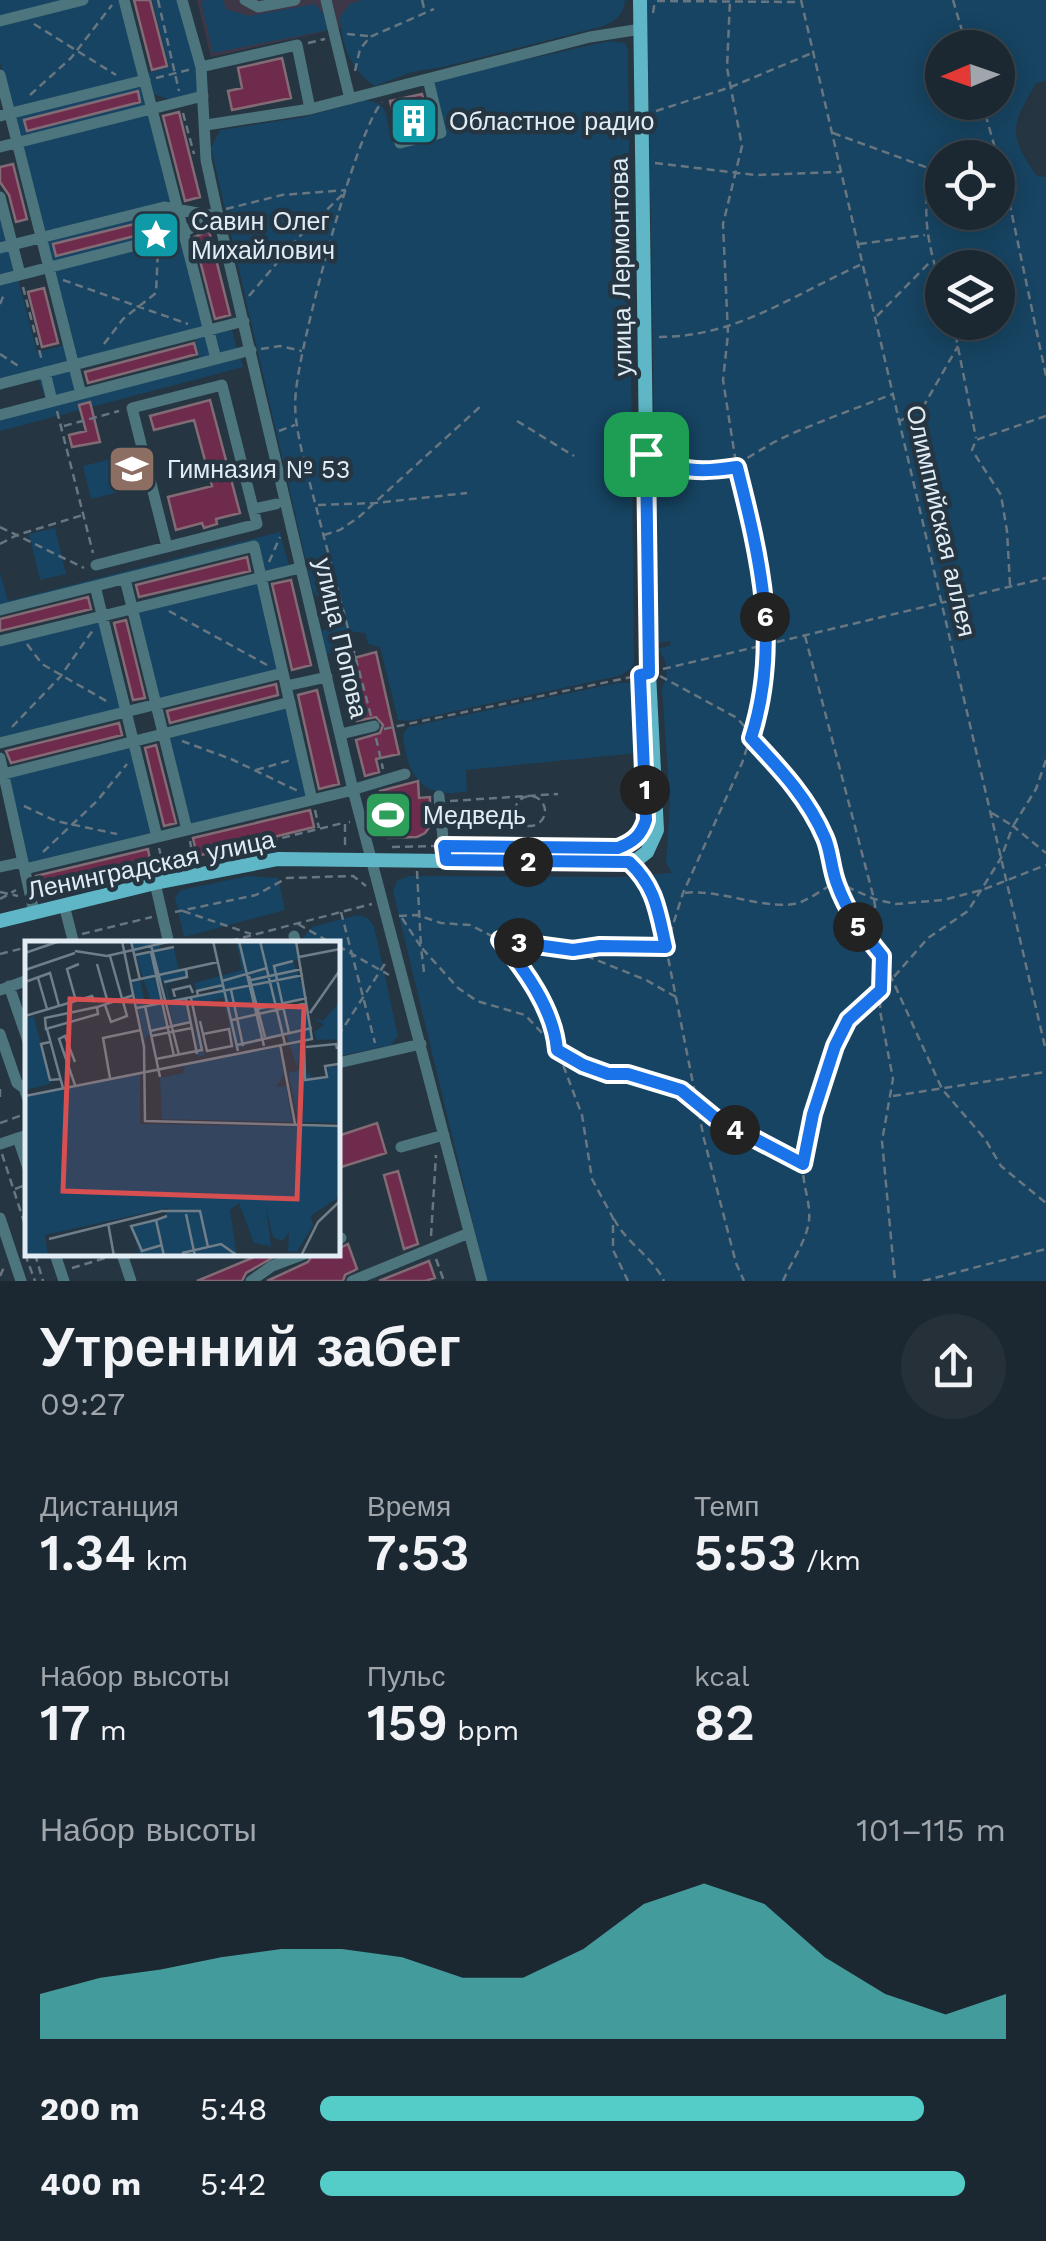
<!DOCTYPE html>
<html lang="ru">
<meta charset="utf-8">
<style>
:root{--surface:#1c2831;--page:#253039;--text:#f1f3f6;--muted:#a0a6ab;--line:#3a444d;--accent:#54cdc8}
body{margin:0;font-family:"Work Sans",sans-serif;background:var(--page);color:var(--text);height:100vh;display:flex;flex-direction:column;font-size:38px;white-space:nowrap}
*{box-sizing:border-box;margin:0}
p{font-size:32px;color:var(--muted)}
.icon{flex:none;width:55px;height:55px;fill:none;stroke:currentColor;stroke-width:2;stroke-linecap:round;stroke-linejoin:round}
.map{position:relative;height:1281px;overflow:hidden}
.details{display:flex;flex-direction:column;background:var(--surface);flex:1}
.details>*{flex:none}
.needle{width:65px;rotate:268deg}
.controls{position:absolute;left:925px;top:30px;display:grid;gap:20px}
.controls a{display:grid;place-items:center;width:90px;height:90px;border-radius:50%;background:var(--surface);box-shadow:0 5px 25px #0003,0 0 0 2px var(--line);font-size:50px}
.pin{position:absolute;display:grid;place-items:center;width:85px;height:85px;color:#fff;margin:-42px;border-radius:20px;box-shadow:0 5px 15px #0006}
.km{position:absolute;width:50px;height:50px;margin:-25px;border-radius:50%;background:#222;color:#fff;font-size:28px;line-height:50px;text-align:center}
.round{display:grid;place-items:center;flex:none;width:105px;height:105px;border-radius:52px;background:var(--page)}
.head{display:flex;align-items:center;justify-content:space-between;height:170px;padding:0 40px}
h1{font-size:55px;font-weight:600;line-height:75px}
.metrics{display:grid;grid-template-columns:repeat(3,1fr);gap:15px;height:170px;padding:10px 40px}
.metrics div{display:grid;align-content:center}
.metrics b{font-size:50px;font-weight:600}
.metrics small{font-size:28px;font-weight:400}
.metrics p{font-size:28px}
.chart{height:280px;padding:20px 40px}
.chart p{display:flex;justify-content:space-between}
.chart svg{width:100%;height:180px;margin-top:10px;fill:var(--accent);opacity:.7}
ul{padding:0 40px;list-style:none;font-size:32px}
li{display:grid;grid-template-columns:160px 120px 1fr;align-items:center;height:75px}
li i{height:25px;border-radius:12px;background:var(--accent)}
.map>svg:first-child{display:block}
.industrial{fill:#3e3747}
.green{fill:#174462;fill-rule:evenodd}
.building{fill:#6e2b4c;stroke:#826b74;stroke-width:2.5}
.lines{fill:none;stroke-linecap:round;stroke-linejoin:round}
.path{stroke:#687681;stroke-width:2.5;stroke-dasharray:8 5;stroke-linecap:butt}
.minor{stroke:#4d757d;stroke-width:11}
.major{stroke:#5eb6c6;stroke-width:14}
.route-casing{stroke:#fff;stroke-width:20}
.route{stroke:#1a73e8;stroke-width:12}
.labels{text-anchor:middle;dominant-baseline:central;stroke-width:9;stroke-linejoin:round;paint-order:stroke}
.poi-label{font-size:25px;fill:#e1ecf4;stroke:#253541;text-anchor:start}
.street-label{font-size:25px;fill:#e1ecf4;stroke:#253541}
.inset-road{fill:none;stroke:#707e89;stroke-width:2.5}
.view{fill:#d84f51;fill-opacity:0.15;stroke:#d84f51;stroke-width:5}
.inset-edge{fill:none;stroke:#e1ecf4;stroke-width:5}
</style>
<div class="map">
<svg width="1046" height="1281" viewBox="0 0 1046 1281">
<rect width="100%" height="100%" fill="#253541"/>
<!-- industrial -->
<path class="industrial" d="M197,0H413L415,11L211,57Z"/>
<!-- green -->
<path class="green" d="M0,0H120L208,332L231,326L238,353L200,362L194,337L75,366L0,61Z
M152,0H180L198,66L200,91L175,101L153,94L145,74L169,67Z
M205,0H223L226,9L249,16L315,4L325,15L329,30L213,53L201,2Z
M362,0H625C624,14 616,20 604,26L443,67L412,72L375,86C351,71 341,44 340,16L350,4Z
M647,0H1046V81L1036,83C1011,126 1007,134 1037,176L1046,177V1281H487L393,891L397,881L409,876L619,877L672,873L666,863L670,802L662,688C669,674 668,661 658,649L671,645L670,641L658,643ZM942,48H998V102H942ZM942,158H998V212H942ZM942,268H998V322H942Z
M609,41L625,43L628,50L634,663L631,669L619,676L409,721L398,720L380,647L368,644L365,633L345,631L339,637L340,651L325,654L322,631L331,626L333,615L313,592L211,148L220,130L304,117L366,100L380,104L386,112L391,141L403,145L440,137L433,84L438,79Z
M0,209L37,352L66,345L77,391L46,400L35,370L0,379Z
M240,355L243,367L0,431V419Z
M135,453L143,486L91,499L83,466Z
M55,528L66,574L40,580L29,534Z
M280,532L290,569L264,575L256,545L0,608V572L8,601Z
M259,581L282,671L158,700L136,612Z
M102,619L124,710L0,740V644Z
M617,683H630L634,687L638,753L466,770L467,791C423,801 406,775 403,734L408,727Z
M288,706L311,798L189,827L167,739Z
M130,746L153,835L26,866L7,777Z
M248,876L278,878L285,910L184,937L175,897L181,890Z
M357,915L368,918L374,926L398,1036L391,1045L340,1056L338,1055V944L304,943L303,938L312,927Z"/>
<!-- building -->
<path class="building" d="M134,0H150L167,66L152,70Z
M282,58L291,98L232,110L228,91L242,88L238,68Z
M138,91L140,102L27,131L24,120Z
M422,94L430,126L398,134L390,101Z
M179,112L200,197L185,201L163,116Z
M13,164L27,219L16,222L9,195L0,182V167Z
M163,217L166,228L56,256L53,244Z
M209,231L230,315L215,319L194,237Z
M44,288L58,343L42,347L28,292Z
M194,343L197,354L88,383L85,372Z
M210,400L240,513L216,519L217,524L204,528L202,523L176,530L168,497L212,486L194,420L154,430L150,416Z
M90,402L100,442L72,447L69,435L86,431L79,405Z
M247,557L250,571L139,597L136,585Z
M291,580L311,665L292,670L272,584Z
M88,597L91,609L0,631V619Z
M126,620L145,698L133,700L114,623Z
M353,652L354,658L376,652L399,754L376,759L379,772L365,776L356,740L380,733L383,725L376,717L351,722L336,656Z
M276,684L278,695L170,723L167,711Z
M317,690L339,784L319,789L298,695Z
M119,723L122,735L11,763L6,751Z
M156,745L176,823L164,826L145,748Z
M418,781L419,798L430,797V826L425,833L417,837L388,838L384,829L380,791Z
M310,810L314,827L197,856L193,838Z
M148,849L151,865L39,892L36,876Z
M377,1123L386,1153L338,1168V1136Z
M398,1171L418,1244L404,1249L384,1175Z
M348,1244L357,1269L345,1275L343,1281H267L308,1262L313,1254H338V1249Z
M250,1254H279L246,1273L242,1281H197L252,1258Z
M429,1261L435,1278L425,1281H379Z"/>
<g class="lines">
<!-- path -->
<path class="path" d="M158,0L179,91
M422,0L425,12
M801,0L1046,1051
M953,0L967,48
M657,1L799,2
M653,13L655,0
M34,24L116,75
M347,34L369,36
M308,43L325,39
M355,71L360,49L370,37L434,9
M156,78L192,69
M30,95L71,58L112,5
M982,102L1007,191L1046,376
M656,111L731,87L812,53
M183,113L194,154
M833,133L942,173
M655,163L755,175L841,172
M931,170C921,213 928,247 942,288
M226,209L282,195L346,190
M859,244L925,235
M63,280L188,324
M23,287L42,361
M249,296L298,238L345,192
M0,304L5,292
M877,316L931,261
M953,322L976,438
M659,337C736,337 791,296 860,265
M104,344L123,319L156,293L158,249
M261,349L280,346L302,351
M0,354L20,367
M57,411L93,553
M517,421L574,456
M900,421L923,407L958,346
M64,426L119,411
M279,431L295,425
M661,462C729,488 736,458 791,434C824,420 859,407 893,394
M318,505L375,503L467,493
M0,527L84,568
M324,535L340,530L359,517L483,404
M0,544L17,535L83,515
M269,562L280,537
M1010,585L1007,531L1001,495L972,450L976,440L1046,416
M169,611L267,665
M805,636L874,899L882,953
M27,644L42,664L108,702
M336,661L356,656
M663,669L1046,578
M660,676L737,718L792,780L827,842L836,882L853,921L882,957L942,1089L985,1139L1001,1166L1046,1203
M371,716L304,461C299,438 293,415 296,391C300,344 355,133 382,102
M12,727L60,677L93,630
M384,729L636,676
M376,738L383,769
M182,741L231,759L298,791
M256,770L291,760
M515 811a15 15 0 1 1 30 0a15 15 0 1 1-30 0Z
M450,801L558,794
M24,806L56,821L117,834
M315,810L319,828
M992,813L1013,826L1036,789L1046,760
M190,841L193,858
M345,845V823L350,822
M457,846L617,848L633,842L642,830
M392,847L434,846
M159,848L163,865
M43,852L97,801L127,764
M417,871L421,947L458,988L477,1001L525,1015L557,1049L583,1065L608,1073L653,1080L681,1090L715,1118L803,1164L813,1114L835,1046L848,1021L892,979L928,938L968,911L1001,858L1013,826L1046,853
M641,873L647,879L659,912L704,1139L736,1263L744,1281
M118,878L343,823
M0,892L18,896
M685,893C719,888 771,913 801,902C813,897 825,888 836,882L874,899L896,904L943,900L982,890L1046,865
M0,899L16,890
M183,911L251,934
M175,912L256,895L287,878L353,876L366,886
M341,912L375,1043
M399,916L417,915L441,923L470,925L500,940L573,950L600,946L664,947
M402,918L421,947L424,972
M298,924L333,944
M82,934L152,917
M500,940L520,964L556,1030L557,1049L582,1115L592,1179L613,1218V1250L628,1281
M45,944L60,940
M218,944L372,904
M338,946L389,975
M666,947L683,893L742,763L759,711L766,645L761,565L735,457L723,380L728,334L723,224L742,146L727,68L730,0
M574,951L646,980L676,997
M0,954L28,947
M882,961L880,1011L893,1079L882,1141L895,1281
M338,1036L386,962
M0,1089V1097
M893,1096L1046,1072
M0,1123L28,1113
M2,1154L28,1234
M15,1189L28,1184
M614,1219C627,1244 652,1256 664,1281
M431,1236L436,1155
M25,1254L35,1281
M35,1254L43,1281
M436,1259L444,1281
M72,1268L112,1256
M0,1276L5,1265
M783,1281C791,1262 806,1242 809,1221C811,1202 802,1185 803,1165
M923,1281L1046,1249"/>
<!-- minor -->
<path class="minor" d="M124,0L216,359
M182,0L201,67L206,160L217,211L353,790L482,1281
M245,0L258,7L295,0
M326,0L350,99
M0,21L83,0
M205,66L297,45L310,109
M0,75L81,394
M0,116L145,80
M206,125L310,109L590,37L641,29
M400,143L441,133L428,79
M0,147L203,96
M0,197L20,274
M0,248L164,207L209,215
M0,280L183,233L217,211
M45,372L52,401
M0,384L244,321
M0,415L251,350
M253,509L276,504
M96,565L257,524L222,385L132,408L167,547
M125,579L187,830
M95,586L157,837
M0,610L254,546L312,800
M0,641L300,568
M286,686L327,677
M341,734L374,726
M0,743L283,673
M0,758L34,912
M0,775L290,702
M439,796L445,860
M0,867L23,862
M25,869L345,792L405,774
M155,883L169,944
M64,905L74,944
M294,936L296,944
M9,986L28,1041
M0,990L28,980
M0,1034L17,1083L24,1088L28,1099
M338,1063L421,1044
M28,1135L18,1138L28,1168
M0,1144L18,1138
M401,1147L444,1135
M0,1218L21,1281
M338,1240L341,1238
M55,1254L64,1281
M122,1254L131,1281
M251,1281L272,1266L304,1254
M352,1281L469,1233"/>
<!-- major -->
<path class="major" d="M0,921L155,883L278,859L620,863L638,859L647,852L657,830L649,673L640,0"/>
</g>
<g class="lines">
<!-- route casing -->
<g class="route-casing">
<path id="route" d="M646,454C680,472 700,473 737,467C760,558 781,645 751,738C780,769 808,798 825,838C831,852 831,869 837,884C847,912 863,933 882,956L881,990L848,1020L835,1046L813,1114L803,1164L715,1118L681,1090L628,1074H608L583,1065L557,1050C554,1010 525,970 500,940L573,950L600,946L666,947C658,912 656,887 629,862L446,860L444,846L618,848C633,842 641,836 646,820L640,675L649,673Z"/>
</g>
<!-- route -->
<use href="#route" class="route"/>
</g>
<!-- icons -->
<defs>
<g id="building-square" transform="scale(2.5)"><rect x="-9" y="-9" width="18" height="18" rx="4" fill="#0f9aa8" stroke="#253541"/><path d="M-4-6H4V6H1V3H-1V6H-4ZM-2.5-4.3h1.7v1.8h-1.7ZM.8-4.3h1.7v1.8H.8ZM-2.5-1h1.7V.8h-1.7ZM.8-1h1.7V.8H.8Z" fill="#fff"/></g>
<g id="sight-square" transform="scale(2.5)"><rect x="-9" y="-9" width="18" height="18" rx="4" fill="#0f9aa8" stroke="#253541"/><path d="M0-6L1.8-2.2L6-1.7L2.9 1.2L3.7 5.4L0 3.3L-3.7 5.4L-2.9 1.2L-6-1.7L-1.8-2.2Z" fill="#fff"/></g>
<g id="school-square" transform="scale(2.5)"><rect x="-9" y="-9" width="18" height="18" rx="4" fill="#8d6e63" stroke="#253541"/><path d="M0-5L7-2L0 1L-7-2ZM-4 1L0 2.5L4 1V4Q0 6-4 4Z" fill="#fff"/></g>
<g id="stadium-square" transform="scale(2.5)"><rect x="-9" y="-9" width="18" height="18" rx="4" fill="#2e9e5b" stroke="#253541"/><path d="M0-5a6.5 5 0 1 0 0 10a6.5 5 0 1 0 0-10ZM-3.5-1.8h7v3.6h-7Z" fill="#fff"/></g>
</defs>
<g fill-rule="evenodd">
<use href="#building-square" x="414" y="121"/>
<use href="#sight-square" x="156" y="235"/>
<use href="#school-square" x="132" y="469"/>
<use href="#stadium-square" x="388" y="815"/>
</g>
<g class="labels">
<!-- poi labels -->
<g class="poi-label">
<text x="449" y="121">Областное радио</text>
<text x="191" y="221">Савин Олег<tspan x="191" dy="29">Михайлович</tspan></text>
<text x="167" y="469">Гимназия № 53</text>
<text x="423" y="815">Медведь</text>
</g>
<!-- street labels -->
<g class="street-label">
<text transform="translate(621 267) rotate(-91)">улица Лермонтова</text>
<text transform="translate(941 521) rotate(77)">Олимпийская аллея</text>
<text transform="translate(341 638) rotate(77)">улица Попова</text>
<text transform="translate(151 865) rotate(-12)">Ленинградская улица</text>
</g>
</g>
<!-- overview -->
<g transform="translate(25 941)">
<rect width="315" height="315" fill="#253541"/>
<path d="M107,0H144L134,2L135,9L149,7L154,30L161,29L163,37L141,43L145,61L160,58L165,81L148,85L139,40L133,41L142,85L120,96L125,122L107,41L115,39L121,65L127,64L111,15L124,11L123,5L109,13ZM211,0H271L275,19L268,20L281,56L258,61L259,68L282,63L287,96L278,101L272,126L261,93L210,108L198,57L169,64L180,114L173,116L167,57L194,51L192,45L171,49L169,42L217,29ZM314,62L315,98L292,99L289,91L299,84L288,77L298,80ZM9,75L25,143L0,149V78ZM254,106L259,133L251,146L261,145L267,181L137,178L135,137L158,132L160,124ZM312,125L315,182L274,181L263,132L274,129L279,141L284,130L288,139L302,137L303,126ZM115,133V183L315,186V255L286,275L288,284L272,311L263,310L264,292L257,300L248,296L241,267L246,305L229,302L214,262L205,269L212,315H115L106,284L139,277L143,267L20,294L23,315H0V156Z" fill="#174462"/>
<path class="inset-road" d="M97,0L119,106L120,180L315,185M106,0L115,39M188,0L213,110M214,0L239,105M235,0L260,103M126,4L154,114M50,10L82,15L147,0M126,11L149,115M0,12L35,0M110,14L149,6M274,16L315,8M72,23L83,62M0,29L50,12M224,35L240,96M13,37L22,68M226,39L277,28M106,40L193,21M197,40L242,27M0,41L25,32L34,65M139,41L162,36L161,28M206,49L218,105M173,55L172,50L198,44M150,56L148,49L165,45L168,52M161,58L172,113M51,60L42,28L54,23M80,64L86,81L102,75L85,15M120,65L135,136M72,66L20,77L21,88L73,73L72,66L109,54M112,67L278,34M232,68L282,57M285,72L315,29M0,75L67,55L70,61M207,79L282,62M175,80L182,110L207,105L204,88L178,93M22,88L38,147M125,90L166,81M264,92L249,25L268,20M126,95L167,87M279,99L280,139L302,136L300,125L313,123M25,101L16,103L25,139L36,138M255,103L270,183M212,104L287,87M281,106L311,103L312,108M131,118L177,109L166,57M50,121L40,95L34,98L50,144M85,137L78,97L116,89M0,155L287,98L271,0M161,273L170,315M131,279L106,285L117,310L137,304M83,282L89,315M24,298L137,270H175L183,306M157,312L196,303L213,315M139,315L131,279L142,275M276,315L293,281L315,260"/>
<path class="view" d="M45,58L279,66L272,258L38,250Z"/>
<rect width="315" height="315" class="inset-edge"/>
</g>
</svg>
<div class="controls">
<a><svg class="needle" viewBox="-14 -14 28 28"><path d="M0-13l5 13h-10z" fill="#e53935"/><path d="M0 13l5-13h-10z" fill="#a0a6ab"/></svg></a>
<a><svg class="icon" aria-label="locate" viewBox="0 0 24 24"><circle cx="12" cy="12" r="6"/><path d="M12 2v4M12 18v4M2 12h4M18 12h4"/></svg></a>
<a><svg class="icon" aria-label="layers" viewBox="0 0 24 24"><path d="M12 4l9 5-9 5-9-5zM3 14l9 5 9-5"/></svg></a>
</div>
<div class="pin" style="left:646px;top:454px;background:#1e9e55"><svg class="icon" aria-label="arrive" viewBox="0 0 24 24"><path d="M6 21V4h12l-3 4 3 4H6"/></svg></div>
<b class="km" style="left:645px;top:790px">1</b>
<b class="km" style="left:528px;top:862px">2</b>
<b class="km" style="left:519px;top:943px">3</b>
<b class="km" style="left:735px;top:1130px">4</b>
<b class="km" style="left:858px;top:927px">5</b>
<b class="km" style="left:765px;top:617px">6</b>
</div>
<section class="details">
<div class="head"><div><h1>Утренний забег</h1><p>09:27</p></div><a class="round"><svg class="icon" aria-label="share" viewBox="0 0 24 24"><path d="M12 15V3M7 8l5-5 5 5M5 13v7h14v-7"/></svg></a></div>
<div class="metrics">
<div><p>Дистанция</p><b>1.34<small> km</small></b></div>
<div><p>Время</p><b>7:53</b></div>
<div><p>Темп</p><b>5:53<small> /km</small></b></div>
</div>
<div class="metrics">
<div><p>Набор высоты</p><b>17<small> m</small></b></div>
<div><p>Пульс</p><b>159<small> bpm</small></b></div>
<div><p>kcal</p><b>82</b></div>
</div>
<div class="chart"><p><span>Набор высоты</span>101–115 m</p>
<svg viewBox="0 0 160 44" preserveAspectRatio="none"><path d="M0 44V33L10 29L20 27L30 24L40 22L50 22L60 24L70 29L80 29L90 22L100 11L110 6L120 11L130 24L140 33L150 38L160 33V44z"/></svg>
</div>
<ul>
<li><b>200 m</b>5:48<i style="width:88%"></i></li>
<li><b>400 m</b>5:42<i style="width:94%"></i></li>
</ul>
</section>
